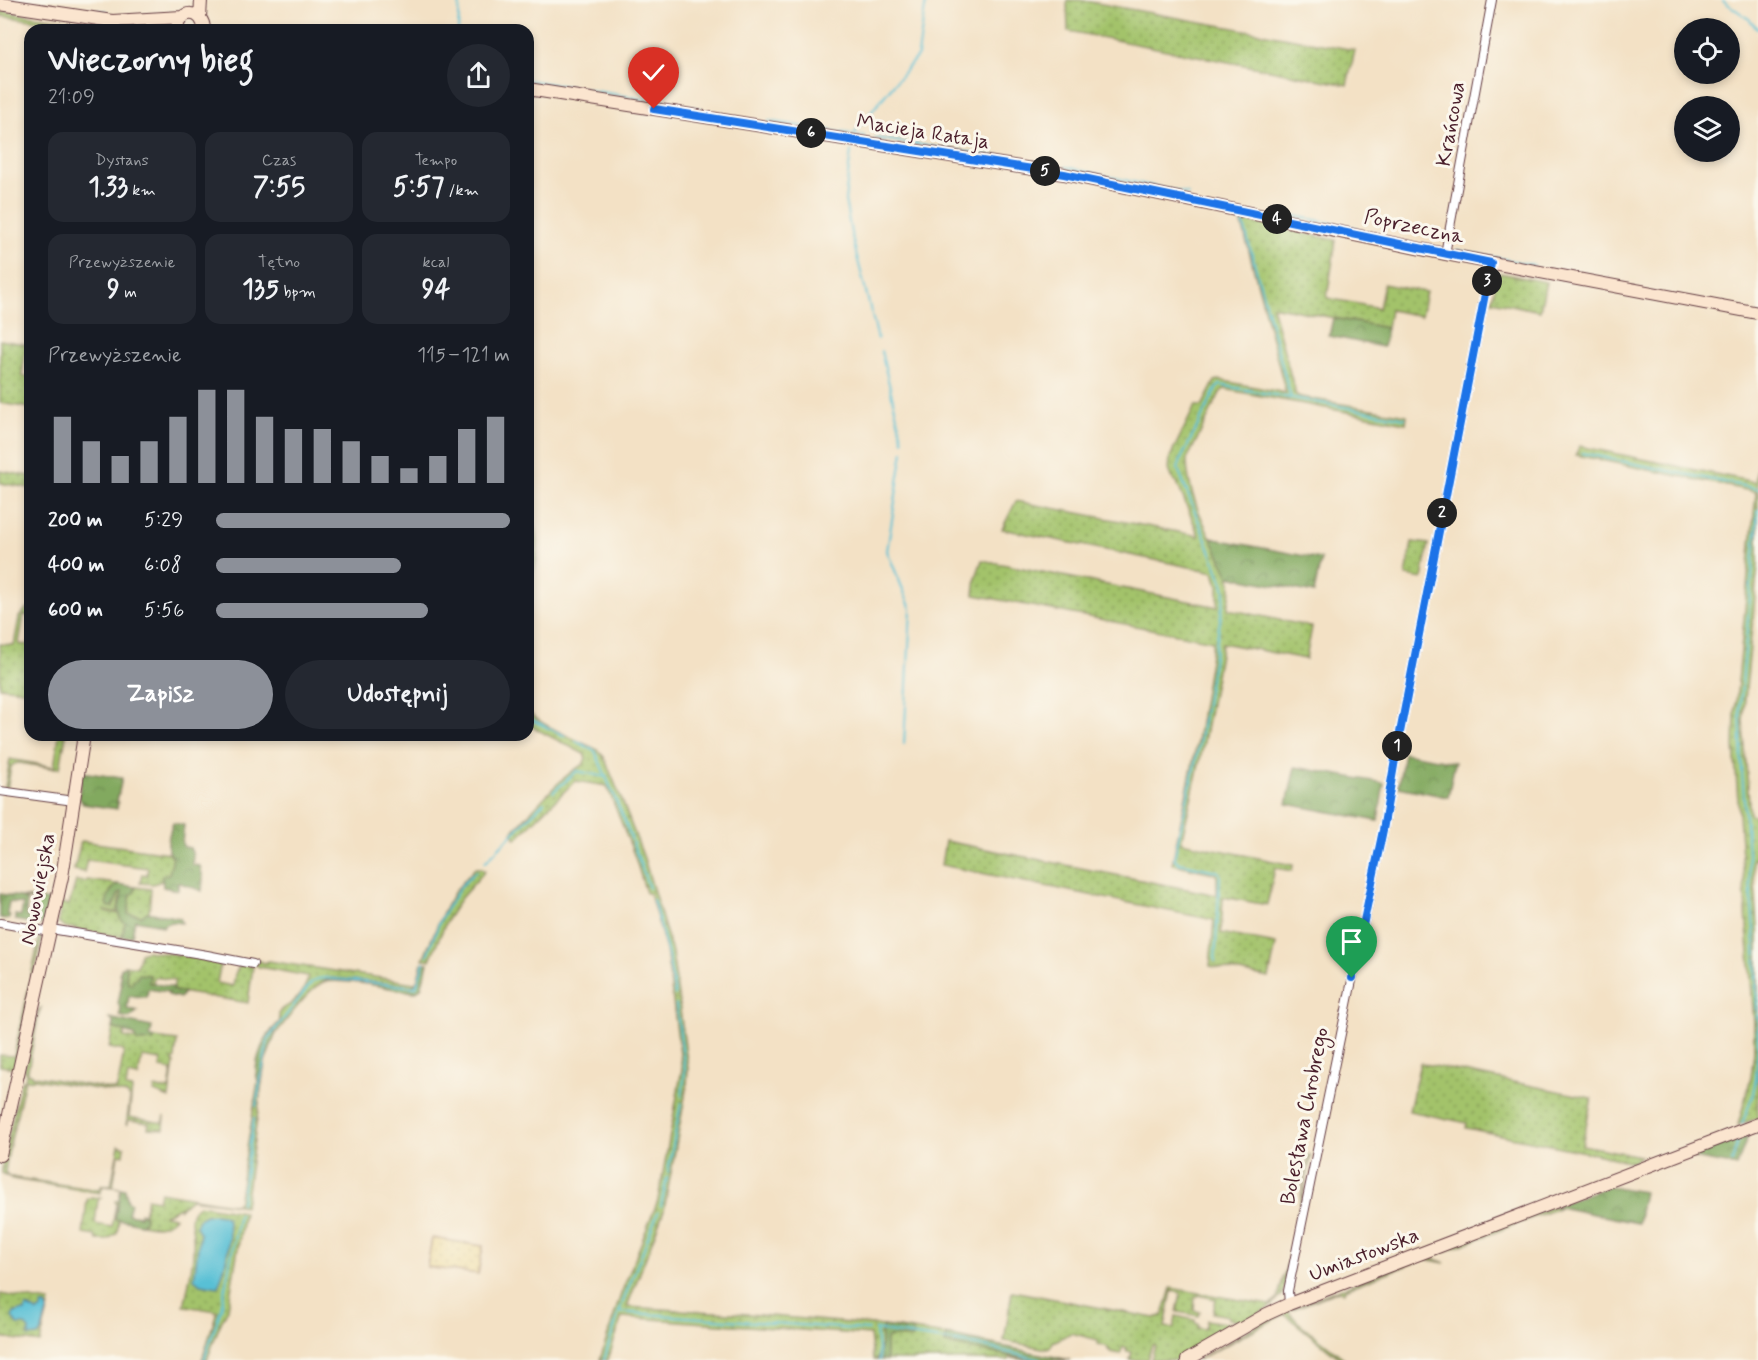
<!DOCTYPE html>
<html lang="pl">
<meta charset="utf-8">
<style>
:root{--surface:#171b24;--page:#242831;--text:#f1f3f6;--muted:#9ea1a6;--accent:#8c9099}
body{margin:0;font-family:Mynerve,sans-serif;background:var(--page);color:var(--text);height:100vh;display:flex;flex-direction:column;font-size:22px;white-space:nowrap}
*{box-sizing:border-box;margin:0}
p{font-size:20px;color:var(--muted)}
.icon{flex:none;width:33px;height:33px;fill:none;stroke:currentColor;stroke-width:2;stroke-linecap:round;stroke-linejoin:round}
.map{position:relative;flex:1;overflow:hidden}
.side{position:absolute;left:24px;top:24px;width:510px;height:717px;display:flex;flex-direction:column;background:var(--surface);border-radius:18px;box-shadow:0 3px 9px #0003}
.side>*{flex:none}
.controls{position:absolute;left:1674px;top:18px;display:grid;gap:12px}
.controls a{display:grid;place-items:center;width:66px;height:66px;border-radius:50%;background:var(--surface);box-shadow:0 3px 9px #0003;font-size:30px}
.pin{position:absolute;display:grid;place-items:center;width:51px;height:51px;color:#fff;margin:-62px -26px;border-radius:50% 50% 50% 0;rotate:-45deg;box-shadow:0 0 6px #0007}
.pin .icon{rotate:45deg}
.km{position:absolute;width:30px;height:30px;margin:-15px;border-radius:50%;background:#222;color:#fff;font-size:16px;line-height:30px;text-align:center}
.round{display:grid;place-items:center;flex:none;width:63px;height:63px;border-radius:32px;background:var(--page)}
.head{display:flex;align-items:center;justify-content:space-between;height:102px;padding:0 24px}
h1{font-size:33px;font-weight:800;line-height:45px}
.figures{display:grid;grid-template-columns:repeat(3,1fr);gap:9px;height:102px;padding:6px 24px}
.figures div{display:grid;align-content:center;border-radius:15px;background:var(--page);text-align:center}
.figures b{font-size:26px;font-weight:800}
.figures small{font-size:16px;font-weight:400}
.figures p{font-size:16px}
.chart{height:168px;padding:12px 24px}
.chart p{display:flex;justify-content:space-between}
.chart svg{width:100%;height:108px;margin-top:6px;stroke:var(--accent);stroke-width:6}
.primary-button{display:flex;gap:12px;margin-top:auto;padding:12px 24px}
.primary-button a{flex:1;height:69px;border-radius:36px;background:var(--accent);color:#fff;font-size:24px;font-weight:800;line-height:69px;text-align:center}
.primary-button a+a{background:var(--page);color:var(--text)}
ul{padding:0 24px;list-style:none;font-size:20px}
li{display:grid;grid-template-columns:96px 72px 1fr;align-items:center;height:45px}
li i{height:15px;border-radius:8px;background:var(--accent)}
.map>svg:first-child{display:block}
.grass{fill:url(#grass-dots);stroke:#76714b;stroke-width:1.5}
.forest{fill:url(#forest-crowns);stroke:#666445;stroke-width:1.5}
.sand{fill:url(#sand-dots);stroke:#9c7c64;stroke-width:1.5}
.water{fill:#58c0d5;stroke:#517080;stroke-width:1.5}
.lines{fill:none;stroke-linecap:round;stroke-linejoin:round}
.stream{stroke:#58c0d5;stroke-width:2}
.street-casing{stroke:#633c42;stroke-width:10}
.secondary-casing{stroke:#633c42;stroke-width:14}
.street{stroke:#fff;stroke-width:8}
.secondary{stroke:#fbe5cf;stroke-width:12}
.route-casing{stroke:#fff;stroke-width:12}
.route{stroke:#1a73e8;stroke-width:8}
.labels{text-anchor:middle;dominant-baseline:central;stroke-width:6;stroke-linejoin:round;paint-order:stroke}
.street-label{font-size:21px;fill:#4a1f2b;stroke:#fbf7ec}
</style>
<div class="map">
<svg width="1758" height="1360" viewBox="0 0 1758 1360">
<defs>
<pattern id="grass-dots" width="8" height="8" patternUnits="userSpaceOnUse" patternTransform="scale(1.5)"><rect width="8" height="8" fill="#a3c36b"/><path d="M2 2h.1M6 6h.1" fill="none" stroke="#879e58" stroke-width="1.8" stroke-linecap="round"/></pattern>
<pattern id="forest-crowns" width="20" height="18" patternUnits="userSpaceOnUse" patternTransform="scale(1.5)"><rect width="20" height="18" fill="#82a95f"/><path d="M2 6a3 3 0 1 1 6 0M12 15a3 3 0 1 1 6 0" fill="none" stroke="#6c894f"/></pattern>
<pattern id="sand-dots" width="8" height="8" patternUnits="userSpaceOnUse" patternTransform="scale(1.5)"><rect width="8" height="8" fill="#eeda9e"/><path d="M2 2h.1M6 6h.1" fill="none" stroke="#cebb88" stroke-width="1.8" stroke-linecap="round"/></pattern>
</defs>
<rect width="100%" height="100%" fill="#fbf7ec"/>
<filter id="ink" filterUnits="userSpaceOnUse"><feTurbulence type="fractalNoise" baseFrequency=".0167" numOctaves="2"/><feDisplacementMap in="SourceGraphic" scale="12" xChannelSelector="R" yChannelSelector="G"/><feConvolveMatrix kernelMatrix="1 2 1 2 8 2 1 2 1" color-interpolation-filters="sRGB"/></filter>
<filter id="wash" filterUnits="userSpaceOnUse"><feTurbulence type="fractalNoise" baseFrequency=".008" numOctaves="4" result="noise"/><feDisplacementMap in="SourceGraphic" scale="24" xChannelSelector="R" yChannelSelector="G"/><feGaussianBlur stdDeviation="1.35" result="paint"/><feColorMatrix in="noise" values="0 0 0 0 0 0 0 0 0 0 0 0 0 0 0 0 0 1.4 0 .05"/><feComposite in="paint" operator="in"/></filter>
<g filter="url(#wash)">
<rect width="100%" height="100%" fill="#f3e1c5"/>
<!-- grass -->
<path class="grass" d="M1067,0H1080L1355,50L1347,85L1068,31Z
M0,11L81,23V25L86,26L87,24L124,30H85V28L77,26L0,16Z
M1241,220L1336,240L1327,298L1379,308L1384,284L1426,292L1421,316L1390,310L1387,328L1272,306L1296,395L1301,397L1407,415L1406,423L1224,389L1220,393L1187,460C1187,492 1204,524 1218,552C1222,561 1229,572 1231,582C1232,591 1229,600 1228,609L1312,627L1306,659L1222,643L1203,747L1181,842L1293,865L1292,871L1275,868L1267,905L1223,897L1221,933L1276,944L1269,978L1210,966L1214,920L941,865L945,841L1217,895V876L1214,873L1172,864L1196,747L1213,641L974,595L976,577L982,560L1218,607V585L1214,572L1002,529L1016,501L1199,536L1177,483L1173,480L1169,470L1170,457L1195,406H1202L1215,381L1219,380L1286,393Z
M1500,273L1546,282L1540,311L1492,301L1497,277Z
M0,340L30,345V346H26L22,376L30,378V408L0,403Z
M1579,446L1755,482L1758,461V564L1743,721L1750,815L1758,816V860L1753,859L1758,927V1118L1738,1125L1751,1077L1754,1051V1023L1734,746L1735,713L1756,492L1576,455Z
M0,471L30,476V488L0,483Z
M528,499C530,510 534,520 536,531C541,552 534,573 528,593Z
M1412,542L1429,544L1422,579L1406,576Z
M26,609H30V616L24,615L19,644L28,645L30,641V691L0,687V644L14,645L19,617Z
M528,710C536,724 582,742 598,750L604,757L623,803L644,858L672,952L688,1068L687,1086L664,1210L627,1307L749,1314L883,1326L881,1334V1344L877,1360H873L870,1335L622,1317L608,1360H600L621,1294L658,1200L682,1069L666,950L650,894L646,893L635,857L607,786L575,781L516,839L512,832C529,815 563,773 583,765L586,758L584,754L530,726L528,723Z
M59,735H66L60,768H52L19,763L14,764L11,767L7,789L5,787L10,759L54,767Z
M81,841L169,853L173,857L169,874L162,876V881L153,884L140,883L142,874L147,875L148,868L87,860L84,872L74,870Z
M475,868H481L485,871L461,898L447,920L430,960L423,959L443,912L455,891Z
M87,880L117,884L110,892L113,907L119,893L123,891L119,900L118,912L103,911L120,914L125,923L122,937L65,927L58,922L61,903L69,905L76,881L86,882Z
M136,887L151,889L149,913L147,912L142,916L128,914L131,894L134,892Z
M43,933L14,1068L0,1066V1055L14,1056L40,934Z
M146,951L188,956L221,962L217,983L233,986L235,974L240,965L253,966L248,1003L174,991V980L154,977L153,983H149L150,976L137,978L132,984H129C125,978 128,971 125,965L137,967L140,953Z
M255,959L264,963L269,961L415,983L413,986L331,978C308,988 292,1014 276,1033L272,1030L280,1021C279,1016 278,1015 280,1011C284,1006 285,1008 289,1005C297,1000 308,985 308,976L259,967L253,963Z
M41,1008L39,1013L28,1070V1073L35,1076L116,1090L119,1079L124,1051L109,1048L113,1028L125,1032L124,1037L135,1039L138,1042L153,1041L155,1038L177,1041L175,1059L173,1061L174,1063L169,1098L154,1092L155,1088L169,1090L172,1070L160,1068L161,1060L142,1057L138,1077L128,1075L126,1088L132,1089L129,1117L163,1123L165,1116L164,1129L148,1128L149,1123L129,1120L126,1125L130,1099L127,1094L35,1079L25,1080L9,1149L5,1172L9,1176L16,1178L99,1190L102,1185L111,1186L119,1145L125,1147L124,1155L118,1154L113,1187L121,1188L103,1186L100,1193L12,1179L2,1173V1165L21,1082L25,1079L26,1074L24,1071L38,1010Z
M1420,1063L1592,1098L1582,1145L1640,1156L1633,1162L1466,1128L1467,1123L1409,1111Z
M258,1081L262,1082L245,1206L192,1199L188,1201L179,1210L181,1206L164,1215L175,1217C165,1228 155,1227 141,1224L145,1220L144,1214L147,1198L158,1200L160,1192L231,1204L238,1203Z
M1309,1155H1311L1283,1294L1272,1306L1243,1322L1228,1319V1316L1213,1313L1216,1299L1199,1295L1197,1297H1195L1194,1310L1200,1312L1199,1316L1177,1312L1181,1293L1172,1291L1165,1327L1174,1328L1176,1316L1195,1320V1323L1198,1324V1328L1205,1329L1207,1320L1232,1324L1235,1327L1177,1360H1151L1155,1345H1152L1147,1360H1130L1132,1352L1126,1351L1127,1348L1123,1347L1120,1354L1110,1352V1350H1108V1347L1097,1344L1098,1340L1071,1333L1053,1342L1050,1348L1047,1349L1004,1341L1012,1291L1155,1318L1163,1315L1171,1288L1270,1305L1277,1300L1292,1246V1237L1295,1230Z
M91,1197L101,1198L98,1200L95,1224L112,1227L116,1204L115,1201H118L115,1219L119,1220L117,1233L107,1240H97L95,1236L83,1234L87,1200Z
M199,1205L244,1212L228,1309L219,1327L207,1360H202L217,1311L184,1306C190,1277 198,1247 190,1218L195,1208Z
M1554,1206L1558,1208L1433,1256V1258L1445,1263L1424,1259L1345,1289L1344,1292L1338,1291L1288,1311L1298,1322L1346,1360H1342L1284,1314L1197,1360L1280,1312Z
M0,1294L50,1302L40,1343L0,1337Z
M913,1330L947,1335L945,1344L1031,1360L1010,1358L1009,1360H886V1339L890,1337L912,1338Z"/>
<!-- forest -->
<path class="forest" d="M1333,318L1387,328L1383,347L1329,336Z
M1211,538L1321,559L1314,593L1229,576Z
M1404,753L1455,762L1448,797L1398,787Z
M1295,767L1384,783L1378,821L1287,804Z
M82,772L122,778L117,801L118,802L117,809L83,804L79,797Z
M173,823L184,825L182,843L184,847L190,848L193,855L192,865L200,866L203,878L202,891L178,882V890L163,887L162,876L169,874L173,858C164,847 169,834 173,823Z
M117,884L136,887L134,893L131,894L128,914L142,916L147,912L180,918L182,923L172,922L165,924L163,927L157,924L135,920L132,936L122,937L125,923L120,919V914L118,912L122,892L119,893L113,907H109L106,903L110,892Z
M0,894L20,897L27,901L26,916L27,918L32,915L34,908L33,901L23,897L51,901L47,918L40,925L15,920V915L21,916L23,904L9,902L7,914L10,915L9,919L0,918Z
M422,963H428L421,988L415,992C390,989 346,978 323,982L331,978L413,986L417,981Z
M125,965C128,971 125,979 129,984H132L133,979L137,978L139,974L150,975L149,983L173,987L174,991L184,992L180,998L168,995V992L148,989L147,997L129,996L127,1009L138,1011L129,1018L119,1016L121,1010L118,1003L122,983H120L121,975L119,974L122,967Z
M109,1018L152,1027L150,1037L155,1038L153,1041L138,1042L135,1039V1035L125,1033V1032L113,1028L114,1023Z
M272,1030L276,1033L265,1062L262,1082L258,1081C252,1067 262,1041 272,1030Z
M1748,1135L1737,1166L1693,1158L1694,1154Z
M1609,1186L1644,1192L1638,1223L1554,1206Z
M121,1188L125,1189L128,1202L131,1203L128,1214L140,1216V1213L144,1214L145,1220L141,1224L115,1219Z
M883,1326L913,1330V1338L890,1337L886,1339V1360H877L881,1344V1334Z
M947,1335L1070,1360H1031L945,1344Z"/>
<!-- sand -->
<path class="sand" d="M432,1238L483,1246L478,1274L427,1267Z"/>
<!-- water -->
<path class="water" d="M215,1214L222,1215L227,1218C232,1241 226,1266 218,1287L201,1284L194,1279L200,1233L196,1226L200,1218L206,1215Z
M42,1305H46L48,1309L42,1330L38,1336L29,1337V1329L25,1325H17L12,1317L14,1313L20,1311H25L26,1306L37,1312L41,1309Z"/>
<g class="lines">
<!-- stream -->
<path class="stream" d="M1722,0L1749,19L1758,29
M87,11H106
M458,30L460,0
M528,80L649,100
M661,102L702,109
M769,121L864,136
M855,134L857,129L918,55L926,0
M875,138L1053,165
M851,151L845,200L851,233L878,339
M1066,167L1188,194
M1279,213L1356,228
M1457,250L1534,265
M881,351L903,441
M1293,398L1405,418
M903,451L887,551L911,609L904,744
M1582,453L1758,489
M528,517L529,524
M530,569L532,536
M528,718L565,736
M576,741L595,751L626,824L649,888
M553,792L577,771L606,777
M485,862L544,802
M653,900L667,951L675,995
M427,955L441,918L461,886L476,871
M1215,961L1220,874L1217,871L1179,863L1174,858L1199,745L1225,591L1223,583L1178,469L1181,459L1216,389L1220,385L1291,398L1243,222
M676,1005L685,1070L682,1097
M256,1106L268,1039L311,983L317,979L325,978L416,987L424,962
M1742,1124L1752,1098L1756,1079L1758,1045L1755,945L1742,772L1740,707L1758,510
M1732,1162L1738,1140
M668,1172L681,1103
M241,1203L254,1118
M661,1206L667,1177
M619,1312L868,1330
M875,1330L977,1345L1040,1360
M876,1330L879,1360
M204,1360L221,1309L239,1214
M604,1360L619,1312L658,1212"/>
</g>
</g>
<g filter="url(#ink)">
<g class="lines">
<!-- street casing -->
<g class="street-casing">
<path id="street" d="M1445,254L1492,0
M0,791L74,801
M0,923L51,932
M51,929L207,955L253,964
M1289,1304L1288,1291L1383,830L1397,748L1491,263"/>
</g>
<!-- secondary casing -->
<g class="secondary-casing">
<path id="secondary" d="M0,4L112,21L182,17
M200,18L201,0
M177,30C178,8 204,9 204,30
M528,89L1064,174L1445,254L1758,313
M0,1155L62,877L84,735
M1187,1360L1267,1314L1289,1304L1758,1124"/>
</g>
<!-- street -->
<use href="#street" class="street"/>
<!-- secondary -->
<use href="#secondary" class="secondary"/>
</g>
</g>
<g class="lines" filter="url(#ink)">
<!-- route casing -->
<g class="route-casing">
<path id="route" d="M654,109L1064,174L1491,263L1397,748L1383,830L1352,978"/>
</g>
<!-- route -->
<use href="#route" class="route"/>
</g>
<g class="labels">
<!-- street labels -->
<g class="street-label">
<text transform="translate(1451 124) rotate(-80)">Krańcowa</text>
<text transform="translate(923 132) rotate(9)">Macieja Rataja</text>
<text transform="translate(1414 227) rotate(12)">Poprzeczna</text>
<text transform="translate(38 889) rotate(-79)">Nowowiejska</text>
<text transform="translate(1305 1116) rotate(-79)">Bolesława Chrobrego</text>
<text transform="translate(1364 1255) rotate(-21)">Umiastowska</text>
</g>
</g>
</svg>
<div class="controls">
<a><svg class="icon" aria-label="locate" viewBox="0 0 24 24"><circle cx="12" cy="12" r="6"/><path d="M12 2v4M12 18v4M2 12h4M18 12h4"/></svg></a>
<a><svg class="icon" aria-label="layers" viewBox="0 0 24 24"><path d="M12 4l9 5-9 5-9-5zM3 14l9 5 9-5"/></svg></a>
</div>
<div class="pin" style="left:1352px;top:978px;background:#1e9e55"><svg class="icon" aria-label="arrive" viewBox="0 0 24 24"><path d="M6 21V4h12l-3 4 3 4H6"/></svg></div>
<div class="pin" style="left:654px;top:109px;background:#d93025"><svg class="icon" aria-label="check" viewBox="0 0 24 24"><path d="M5 12l5 5 9-10"/></svg></div>
<b class="km" style="left:1397px;top:746px">1</b>
<b class="km" style="left:1442px;top:513px">2</b>
<b class="km" style="left:1487px;top:281px">3</b>
<b class="km" style="left:1277px;top:219px">4</b>
<b class="km" style="left:1045px;top:171px">5</b>
<b class="km" style="left:811px;top:133px">6</b>
<section class="side">
<div class="head"><div><h1>Wieczorny bieg</h1><p>21:09</p></div><a class="round"><svg class="icon" aria-label="share" viewBox="0 0 24 24"><path d="M12 15V3M7 8l5-5 5 5M5 13v7h14v-7"/></svg></a></div>
<div class="figures">
<div><p>Dystans</p><b>1.33<small> km</small></b></div>
<div><p>Czas</p><b>7:55</b></div>
<div><p>Tempo</p><b>5:57<small> /km</small></b></div>
</div>
<div class="figures">
<div><p>Przewyższenie</p><b>9<small> m</small></b></div>
<div><p>Tętno</p><b>135<small> bpm</small></b></div>
<div><p>kcal</p><b>94</b></div>
</div>
<div class="chart"><p><span>Przewyższenie</span>115–121 m</p>
<svg viewBox="0 0 160 44" preserveAspectRatio="none"><path d="M5 44V17M15 44V27M25 44V33M35 44V27M45 44V17M55 44V6M65 44V6M75 44V17M85 44V22M95 44V22M105 44V27M115 44V33M125 44V38M135 44V33M145 44V22M155 44V17"/></svg>
</div>
<ul>
<li><b>200 m</b>5:29<i style="width:100%"></i></li>
<li><b>400 m</b>6:08<i style="width:63%"></i></li>
<li><b>600 m</b>5:56<i style="width:72%"></i></li>
</ul>
<div class="primary-button"><a>Zapisz</a><a>Udostępnij</a></div>
</section>
</div>
